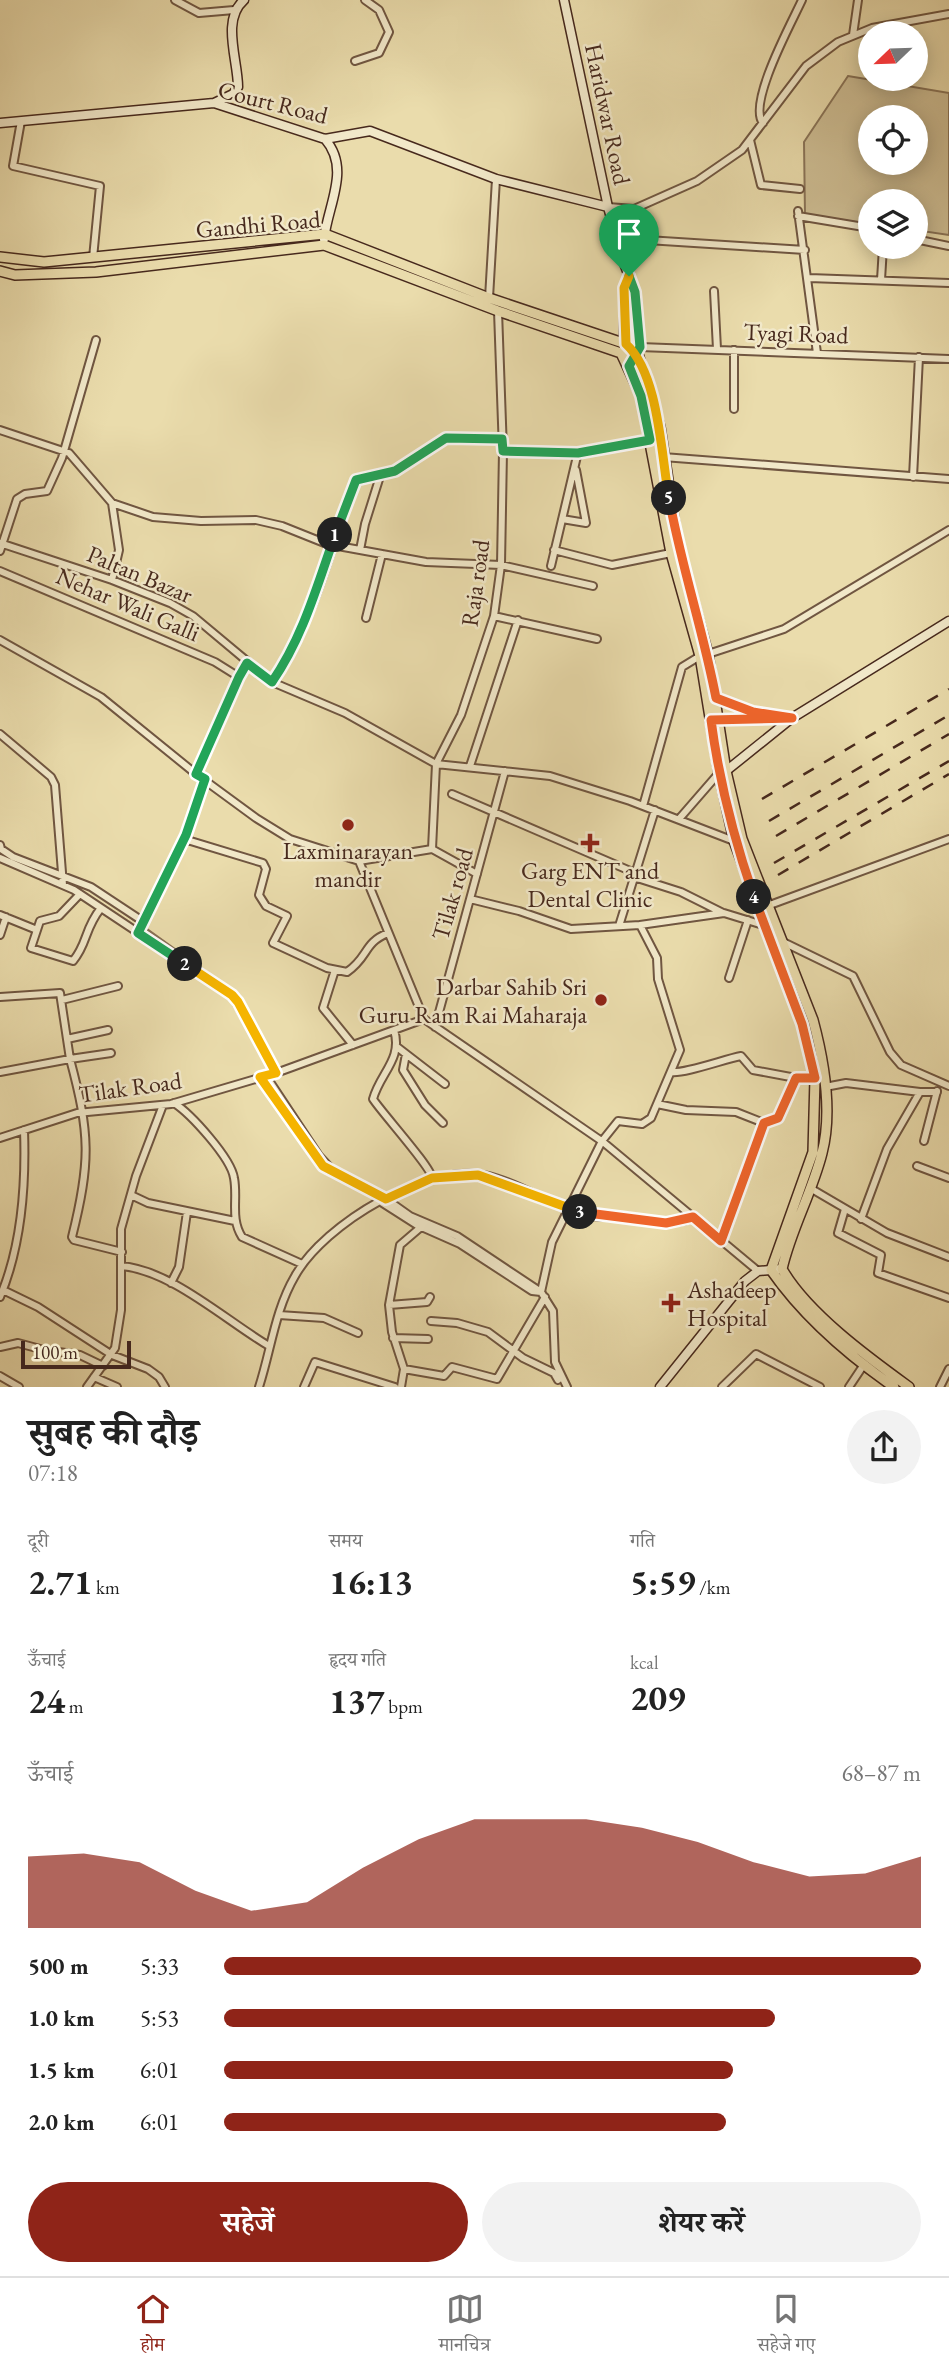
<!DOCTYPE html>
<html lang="hi">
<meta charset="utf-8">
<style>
:root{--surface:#fff;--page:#f2f2f2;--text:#222;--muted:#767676;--line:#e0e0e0;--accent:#8f2418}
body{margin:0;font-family:"EB Garamond","Noto Serif Devanagari",serif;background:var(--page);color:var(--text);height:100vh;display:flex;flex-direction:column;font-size:26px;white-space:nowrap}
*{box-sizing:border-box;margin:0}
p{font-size:23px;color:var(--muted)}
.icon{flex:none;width:38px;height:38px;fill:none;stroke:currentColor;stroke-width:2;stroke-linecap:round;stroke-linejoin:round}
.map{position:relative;height:1387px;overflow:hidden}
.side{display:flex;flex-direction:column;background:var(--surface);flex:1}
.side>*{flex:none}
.needle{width:46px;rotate:247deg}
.controls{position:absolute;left:858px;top:21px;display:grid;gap:14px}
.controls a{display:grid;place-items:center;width:70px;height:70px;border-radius:50%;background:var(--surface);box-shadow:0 4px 18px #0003;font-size:35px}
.scale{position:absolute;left:21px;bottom:18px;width:110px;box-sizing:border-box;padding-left:7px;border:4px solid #47291d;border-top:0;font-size:19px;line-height:24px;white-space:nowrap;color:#47291d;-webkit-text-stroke:5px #f1e8c9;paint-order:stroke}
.pin{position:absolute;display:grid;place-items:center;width:60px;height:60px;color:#fff;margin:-72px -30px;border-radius:50% 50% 50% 0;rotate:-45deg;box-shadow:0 0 7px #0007}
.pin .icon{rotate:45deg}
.km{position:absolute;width:35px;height:35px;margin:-18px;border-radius:50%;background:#222;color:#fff;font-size:19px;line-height:35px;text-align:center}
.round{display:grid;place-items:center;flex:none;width:74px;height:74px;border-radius:37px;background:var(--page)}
.summary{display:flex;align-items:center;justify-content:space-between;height:119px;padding:0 28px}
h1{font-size:38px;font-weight:700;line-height:52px}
.metrics{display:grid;grid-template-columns:repeat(3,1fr);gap:10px;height:119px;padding:7px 28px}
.metrics div{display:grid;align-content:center}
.metrics b{font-size:35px;font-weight:700}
.metrics small{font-size:19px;font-weight:400}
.metrics p{font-size:19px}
.chart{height:196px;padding:14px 28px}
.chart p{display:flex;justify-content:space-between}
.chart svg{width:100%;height:126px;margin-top:7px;fill:var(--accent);opacity:.7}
.action{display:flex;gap:14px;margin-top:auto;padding:14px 28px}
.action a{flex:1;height:80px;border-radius:42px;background:var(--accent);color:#fff;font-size:28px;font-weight:700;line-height:80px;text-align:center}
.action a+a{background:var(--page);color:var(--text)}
ul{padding:0 28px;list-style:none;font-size:23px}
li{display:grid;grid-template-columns:112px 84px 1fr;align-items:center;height:52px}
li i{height:18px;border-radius:9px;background:var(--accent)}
.tab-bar{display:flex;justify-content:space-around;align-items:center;height:98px;border-top:2px solid var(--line);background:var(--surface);font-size:19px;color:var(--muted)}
.tab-bar a{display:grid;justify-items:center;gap:4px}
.tab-bar .active{color:var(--accent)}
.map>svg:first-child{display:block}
.green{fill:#cebe94;stroke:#8a7458;stroke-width:2;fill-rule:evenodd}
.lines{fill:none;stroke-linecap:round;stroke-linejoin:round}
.stream{stroke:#887055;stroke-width:2.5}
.street-casing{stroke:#705641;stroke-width:10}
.secondary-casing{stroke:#47291d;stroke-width:11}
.primary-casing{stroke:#47291d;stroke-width:12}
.street{stroke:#f1e8c9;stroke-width:6}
.secondary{stroke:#f1e8c9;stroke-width:8}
.primary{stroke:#eadcac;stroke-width:9}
.rail{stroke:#47291d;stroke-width:2.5;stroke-dasharray:12 12;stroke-linecap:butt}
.split-1-casing{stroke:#fff;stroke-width:14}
.split-2-casing{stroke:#fff;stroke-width:14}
.split-3-casing{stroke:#fff;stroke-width:14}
.split-4-casing{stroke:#fff;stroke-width:14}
.split-5-casing{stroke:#fff;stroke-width:14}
.split-6-casing{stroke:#fff;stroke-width:14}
.split-1{stroke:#22a559;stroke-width:9}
.split-2{stroke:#22a559;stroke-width:9}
.split-3{stroke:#f5b400;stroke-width:9}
.split-4{stroke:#f0652b;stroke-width:9}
.split-5{stroke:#f0652b;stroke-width:9}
.split-6{stroke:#f5b400;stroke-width:9}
.poi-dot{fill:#8f2418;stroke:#f1e8c9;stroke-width:2.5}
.labels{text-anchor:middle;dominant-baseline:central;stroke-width:5;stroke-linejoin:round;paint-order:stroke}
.street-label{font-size:24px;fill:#47291d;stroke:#f1e8c9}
.poi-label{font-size:24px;fill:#47291d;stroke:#f1e8c9}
</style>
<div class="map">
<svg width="949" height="1387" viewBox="0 0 949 1387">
<rect width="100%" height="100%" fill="#eadcac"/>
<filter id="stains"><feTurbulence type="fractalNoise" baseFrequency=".00286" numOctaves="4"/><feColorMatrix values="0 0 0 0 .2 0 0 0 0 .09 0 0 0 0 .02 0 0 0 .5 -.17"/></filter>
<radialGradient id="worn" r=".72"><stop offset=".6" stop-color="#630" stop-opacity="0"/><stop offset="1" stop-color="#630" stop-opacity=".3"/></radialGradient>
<!-- green -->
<path class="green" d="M848,76L949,93V235L915,230V201H870V224L805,215L804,142ZM870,117H915V163H870Z"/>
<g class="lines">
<!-- stream -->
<path class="stream" d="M13,860L30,867
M109,902L240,996L271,1054"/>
<!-- street casing -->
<g class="street-casing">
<path id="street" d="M175,0L199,13L234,10
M853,35L858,0
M355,61L379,53L389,32L379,10L365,0
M21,121L13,166L100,186L93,258
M763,123C747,104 792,22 802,0
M750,140L761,185L800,189
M608,207L634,209L697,181L742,150L806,66L838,42L872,28L949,14
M798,211L817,353
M798,216L870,228
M616,238L805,250
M915,239L949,246
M809,278L949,283
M881,280L883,247
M714,291L717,349
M489,298L496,179
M640,347L949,359
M734,409V350
M0,430L69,453L112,503L119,550L112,580
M503,451L578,452L650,440
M663,457L949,479
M913,477L919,357
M112,503L153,517L201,521L256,520L282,526L327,544L426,562L501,565L593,586
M562,519L586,523L576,470
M0,543L112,580L170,603L193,616L272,682L345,713L436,764L550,776L630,801L734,841
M360,550L365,524L381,473
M554,550L612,565L671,553
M0,551L17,499L25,494L47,491L62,458L96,340
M551,566L578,452
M0,571L215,662L239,677
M494,616L597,639
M366,618L382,554
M0,640L101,697L196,774L256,818L290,839L359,861L432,849
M708,654L784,629L949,530
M272,682C314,623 330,549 354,482L359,478L395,471L446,438L502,439
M0,734L51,777L55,785L63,885
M470,766L518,620
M196,774L247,663
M452,794L635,873
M643,806L682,667L700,656
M679,819L719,773
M184,839L263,863L266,869L259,895L266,906L287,916L273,943L327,968L347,972C369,957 363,943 388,933
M0,845L1,849L13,857L91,887L144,922
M432,849L436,764L461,715L494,616L501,565L503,451L498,311
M432,849L477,874
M0,858L74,890L232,995L276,1073
M359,861L424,1019
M634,877L681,892L723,913
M80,894L59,916L40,921L31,948L73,961C88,943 84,929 101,908
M470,899L519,911L571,929L640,925
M767,906L949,839
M0,915L37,930
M619,926L655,810
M138,933L186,835L205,779
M0,935L6,917
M781,941L853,976L890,1052L901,1065L949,1086
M335,970L323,1008L353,1045
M729,978L748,920
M0,997L60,993L70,1059L111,1053
M62,1000L118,986
M424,1019L603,1142L758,1271
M435,1027L505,771
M394,1030C403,1059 380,1073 373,1099C382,1113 432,1168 432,1178
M67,1039L108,1030
M397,1047L445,1084
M406,1054L403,1070L425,1105L443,1123
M0,1072L70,1059C90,1134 91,1161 72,1237L74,1240L122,1252
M671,1072C684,1074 725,1059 741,1056L753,1070L796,1078
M266,1076L319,1156L333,1171L386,1199L410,1216L457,1236L541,1292L553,1311L555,1362L567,1387
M825,1087L846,1083L920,1092
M174,1103C191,1114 231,1158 234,1178C238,1199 230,1218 242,1237L302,1264
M657,1104L686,1110L736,1112L764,1123
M283,1106L315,1156
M0,1138L77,1113L171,1104L276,1073L424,1019
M924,1141L937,1091
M917,1166L949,1178
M810,1188L887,1233L949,1257
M131,1195L148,1203L235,1221
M381,1202L417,1225L460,1244L532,1291L541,1292L552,1242L602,1141L618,1121L642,1124L651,1118L680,1050L658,979L657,958L640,925L724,913L763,925
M845,1209L838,1233L881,1255L878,1273L949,1298
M861,1219L887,1149L920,1092H937
M721,1241L764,1123L778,1118L796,1078H815
M121,1266C171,1270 225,1320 269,1346
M171,1283L179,1267L187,1212
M3,1290L38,1307L112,1355L148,1369L159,1377L165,1387
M0,1297C22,1245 26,1186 24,1130
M389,1305L427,1302L430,1297
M279,1315L324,1318L358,1333
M431,1321L457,1323L488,1332L523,1358L554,1373L558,1380
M393,1338L428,1339
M0,1347L18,1343L44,1350L80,1355L103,1366
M404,1369L444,1376L452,1367L497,1379L545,1297
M0,1376L19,1387
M94,1377L117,1387
M87,1387L115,1348L121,1310V1229L136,1176L163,1105
M259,1387C271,1350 275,1310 295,1276C324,1224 428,1161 489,1176C525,1185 556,1210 593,1216C606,1218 618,1215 630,1217C652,1220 672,1226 693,1218
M304,1387L315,1362L395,1387
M401,1387L404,1369L392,1332L389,1305L400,1245L421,1227
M722,1387L756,1354L820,1387
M849,1387L863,1366
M940,1387L949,1369"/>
</g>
<!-- secondary casing -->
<g class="secondary-casing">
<path id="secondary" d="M564,0L608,207L622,258L635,292L640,347L629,366
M214,103L233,94L238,87C238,60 221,20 244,0
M0,123L214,103L325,139L370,131L496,179L608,207
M324,239C328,204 351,169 325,139
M624,348V288L629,276
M716,698L753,712L772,715
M714,720L792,718
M726,771L792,718L949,621
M660,1387L745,1281L758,1271L782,1269"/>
</g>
<!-- primary casing -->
<g class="primary-casing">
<path id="primary" d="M0,257L44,262L325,234L489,298L626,344L638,354L660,427L678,546L708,654L726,771L742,839L813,1020C824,1061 833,1111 822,1153C812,1193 791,1229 782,1269C807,1313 869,1358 909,1387
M0,271L15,275L96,272L324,245L498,311L621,353L641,396L671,553L700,656L719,773L734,841L802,1024L815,1078L813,1152L771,1270C803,1316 848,1355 894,1387"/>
</g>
<!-- street -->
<use href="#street" class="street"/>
<!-- secondary -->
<use href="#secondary" class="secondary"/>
<!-- primary -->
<use href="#primary" class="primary"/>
<!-- rail -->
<path class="rail" d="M762,799L949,689
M769,821L949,715
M776,836L949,734
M774,863L949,761
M778,875L949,774"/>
</g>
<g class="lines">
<!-- split-1 casing -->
<g class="split-1-casing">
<path id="split-1" d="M335,535L356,480L395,471L446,438L502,439L503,451L578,453L650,440L641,396L629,366L640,347L635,292L629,276"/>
</g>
<!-- split-2 casing -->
<g class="split-2-casing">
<path id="split-2" d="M185,964L138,933L186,835L205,779L196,774L239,677L247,663L272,682C303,637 317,586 335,535"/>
</g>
<!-- split-3 casing -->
<g class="split-3-casing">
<path id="split-3" d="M185,964L232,995L238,1002L276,1073L260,1077L323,1166L386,1199L432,1178L478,1175L580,1212"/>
</g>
<!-- split-4 casing -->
<g class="split-4-casing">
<path id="split-4" d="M580,1212L666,1223L693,1217L721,1241L764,1123L778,1118L796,1078H815L802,1024L754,897"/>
</g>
<!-- split-5 casing -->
<g class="split-5-casing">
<path id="split-5" d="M669,498C681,565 703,630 716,698L753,712L792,718L711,720C719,781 734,839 754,897"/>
</g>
<!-- split-6 casing -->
<g class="split-6-casing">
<path id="split-6" d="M629,276L624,288L626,344C659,374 661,455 669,498"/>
</g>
<!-- split-1 -->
<use href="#split-1" class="split-1"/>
<!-- split-2 -->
<use href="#split-2" class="split-2"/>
<!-- split-3 -->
<use href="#split-3" class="split-3"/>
<!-- split-4 -->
<use href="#split-4" class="split-4"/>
<!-- split-5 -->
<use href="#split-5" class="split-5"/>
<!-- split-6 -->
<use href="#split-6" class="split-6"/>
</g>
<!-- markers -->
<g class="poi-dot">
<circle cx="348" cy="825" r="7"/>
<path d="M586.5 832.5h7v7h7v7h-7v7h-7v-7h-7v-7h7z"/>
<circle cx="601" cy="1000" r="7"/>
<path d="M667.5 1292.5h7v7h7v7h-7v7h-7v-7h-7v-7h7z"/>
</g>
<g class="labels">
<!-- street labels -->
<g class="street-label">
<text transform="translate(273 102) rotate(14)">Court Road</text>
<text transform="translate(608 114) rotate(78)">Haridwar Road</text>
<text transform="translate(258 224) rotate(-5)">Gandhi Road</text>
<text transform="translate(796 333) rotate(2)">Tyagi Road</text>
<text transform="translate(140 574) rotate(23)">Paltan Bazar</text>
<text transform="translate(475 583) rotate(-82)">Raja road</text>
<text transform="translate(128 604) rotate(23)">Nehar Wali Galli</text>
<text transform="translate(452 894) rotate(-74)">Tilak road</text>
<text transform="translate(130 1087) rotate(-8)">Tilak Road</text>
</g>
<!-- poi labels -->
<g class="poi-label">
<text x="348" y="850">Laxminarayan<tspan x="348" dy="28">mandir</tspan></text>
<text x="590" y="870">Garg ENT and<tspan x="590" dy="28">Dental Clinic</tspan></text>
<text x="587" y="986" text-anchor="end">Darbar Sahib Sri<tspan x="587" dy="28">Guru Ram Rai Maharaja</tspan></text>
<text x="687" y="1289" text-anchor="start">Ashadeep<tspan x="687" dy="28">Hospital</tspan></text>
</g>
</g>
<rect width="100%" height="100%" filter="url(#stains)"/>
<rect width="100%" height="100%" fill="url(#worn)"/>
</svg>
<div class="controls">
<a><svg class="needle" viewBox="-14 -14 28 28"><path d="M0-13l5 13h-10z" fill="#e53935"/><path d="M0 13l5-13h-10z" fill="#767676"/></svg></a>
<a><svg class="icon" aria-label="locate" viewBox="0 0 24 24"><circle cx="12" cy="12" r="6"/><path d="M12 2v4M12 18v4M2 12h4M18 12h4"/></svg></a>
<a><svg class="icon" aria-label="layers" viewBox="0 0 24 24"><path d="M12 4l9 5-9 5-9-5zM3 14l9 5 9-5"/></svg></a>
</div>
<div class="scale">100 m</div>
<div class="pin" style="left:629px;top:276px;background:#1e9e55"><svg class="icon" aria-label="arrive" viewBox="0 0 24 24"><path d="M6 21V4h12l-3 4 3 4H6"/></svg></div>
<b class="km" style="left:335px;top:535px">1</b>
<b class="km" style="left:185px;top:964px">2</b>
<b class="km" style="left:580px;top:1212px">3</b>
<b class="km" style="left:754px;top:897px">4</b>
<b class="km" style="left:669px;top:498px">5</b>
</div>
<section class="side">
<div class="summary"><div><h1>सुबह की दौड़</h1><p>07:18</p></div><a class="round"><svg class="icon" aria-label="share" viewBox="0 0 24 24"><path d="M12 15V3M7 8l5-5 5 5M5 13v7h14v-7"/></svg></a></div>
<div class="metrics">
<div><p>दूरी</p><b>2.71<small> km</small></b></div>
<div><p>समय</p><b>16:13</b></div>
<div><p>गति</p><b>5:59<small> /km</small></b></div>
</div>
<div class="metrics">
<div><p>ऊँचाई</p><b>24<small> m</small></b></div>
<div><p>हृदय गति</p><b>137<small> bpm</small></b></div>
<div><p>kcal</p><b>209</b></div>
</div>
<div class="chart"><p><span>ऊँचाई</span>68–87 m</p>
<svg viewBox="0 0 160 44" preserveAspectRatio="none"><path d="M0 44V19L10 18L20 21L30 31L40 38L50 35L60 23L70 13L80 6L90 6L100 6L110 9L120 14L130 21L140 26L150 25L160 19V44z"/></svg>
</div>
<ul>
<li><b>500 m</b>5:33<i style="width:100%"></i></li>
<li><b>1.0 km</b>5:53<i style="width:79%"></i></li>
<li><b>1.5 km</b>6:01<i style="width:73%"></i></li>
<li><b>2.0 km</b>6:01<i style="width:72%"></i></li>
</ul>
<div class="action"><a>सहेजें</a><a>शेयर करें</a></div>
</section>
<nav class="tab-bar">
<a class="active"><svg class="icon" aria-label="home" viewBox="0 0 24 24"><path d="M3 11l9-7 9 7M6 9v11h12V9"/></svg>होम</a>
<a><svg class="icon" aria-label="map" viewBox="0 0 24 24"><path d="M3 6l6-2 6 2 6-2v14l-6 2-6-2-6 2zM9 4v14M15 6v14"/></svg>मानचित्र</a>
<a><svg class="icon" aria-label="saved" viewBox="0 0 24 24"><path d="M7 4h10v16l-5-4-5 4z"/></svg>सहेजे गए</a>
</nav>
